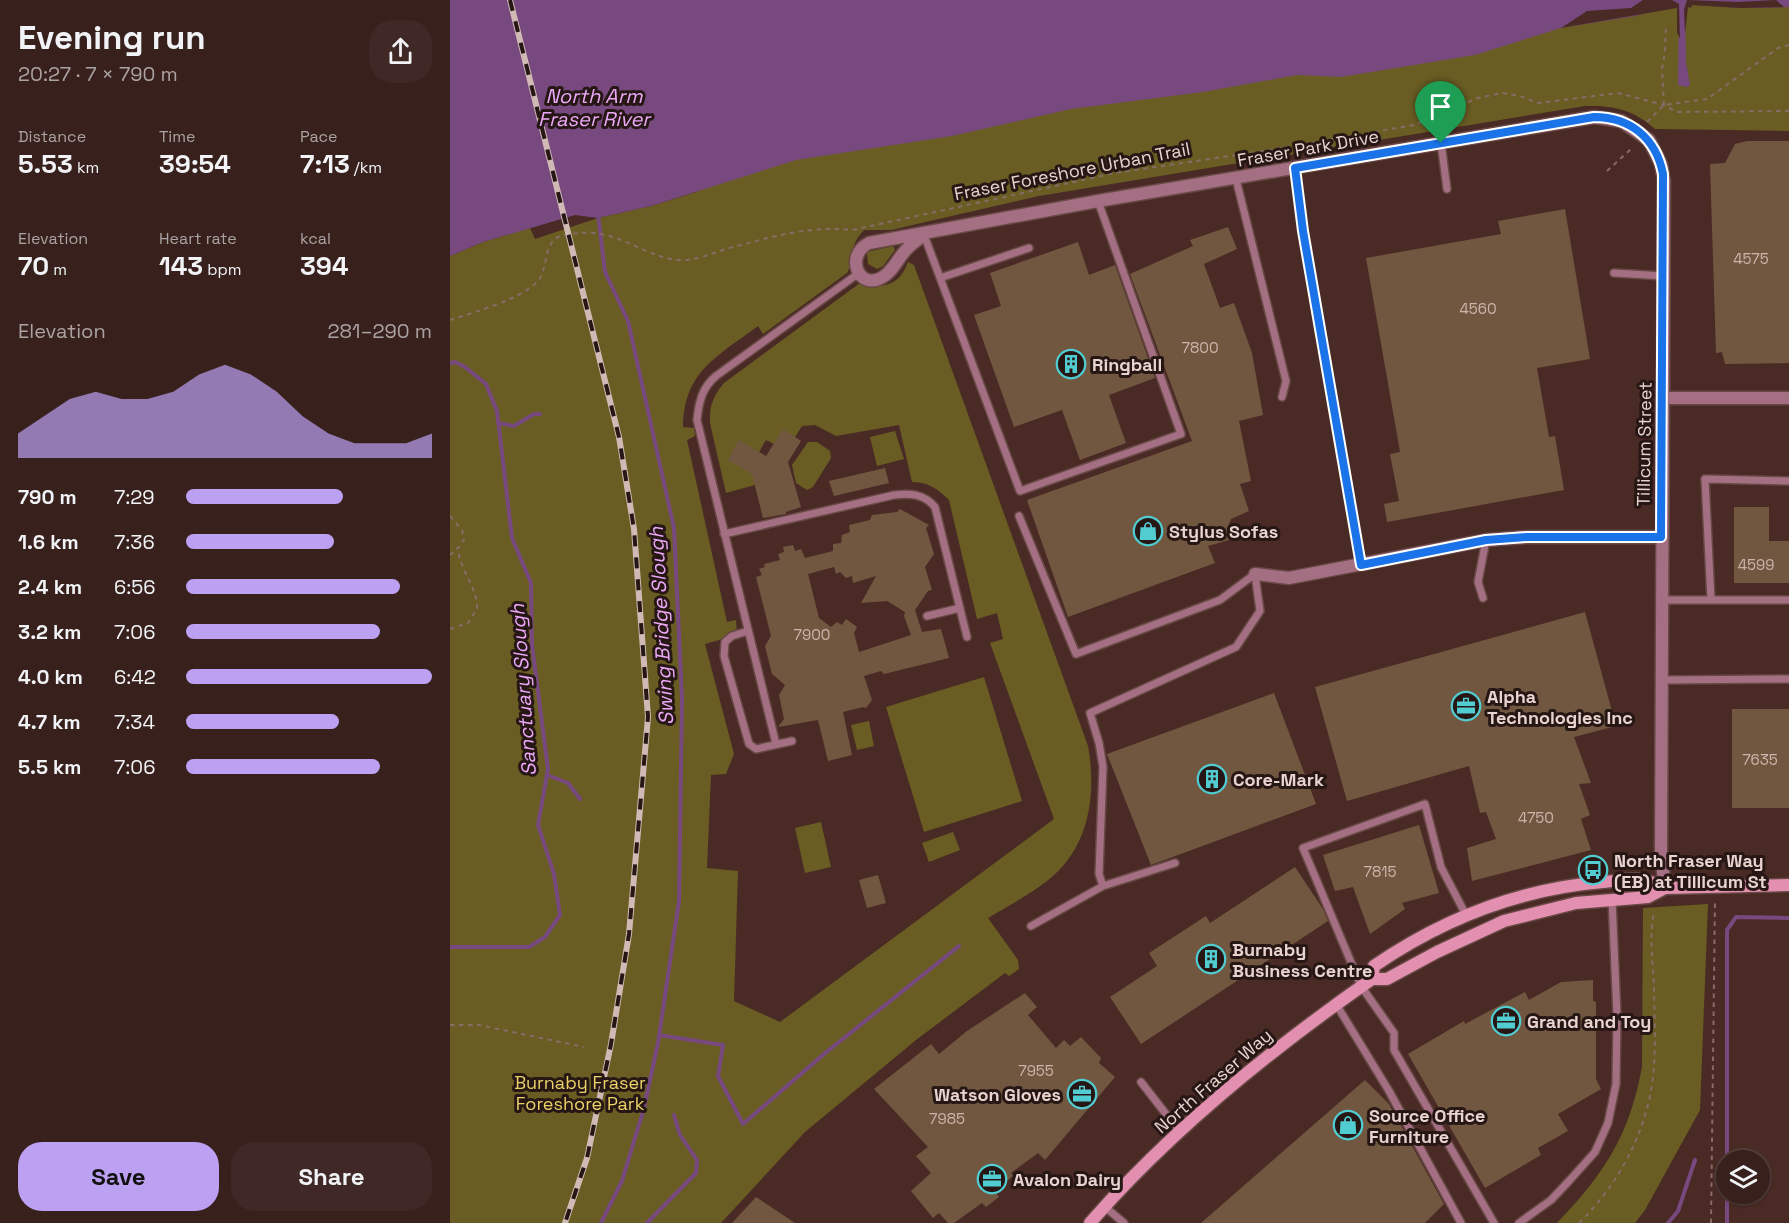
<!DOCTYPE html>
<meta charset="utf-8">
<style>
:root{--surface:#38201c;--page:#3f2825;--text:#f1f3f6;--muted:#aba3a3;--line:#523e3b;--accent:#bca0f2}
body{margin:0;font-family:"Space Grotesk",sans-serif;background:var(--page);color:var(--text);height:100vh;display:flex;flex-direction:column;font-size:22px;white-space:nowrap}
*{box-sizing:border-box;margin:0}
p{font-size:20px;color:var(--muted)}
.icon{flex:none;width:33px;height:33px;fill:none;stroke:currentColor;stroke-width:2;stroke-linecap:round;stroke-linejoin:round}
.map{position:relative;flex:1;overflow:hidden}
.side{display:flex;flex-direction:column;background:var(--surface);width:450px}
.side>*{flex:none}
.controls{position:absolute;left:1266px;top:1150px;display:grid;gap:12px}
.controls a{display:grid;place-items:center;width:54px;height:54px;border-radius:50%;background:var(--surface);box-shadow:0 2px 4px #0004,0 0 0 2px var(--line);font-size:30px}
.pin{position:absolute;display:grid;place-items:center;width:51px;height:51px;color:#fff;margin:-62px -26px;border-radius:50% 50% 50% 0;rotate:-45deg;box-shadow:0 0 6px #0007}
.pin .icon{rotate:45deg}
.round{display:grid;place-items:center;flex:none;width:63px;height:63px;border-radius:24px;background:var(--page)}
.overview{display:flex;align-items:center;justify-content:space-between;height:102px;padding:0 18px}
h1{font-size:33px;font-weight:800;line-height:45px}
.figures{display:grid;grid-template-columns:repeat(3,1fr);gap:9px;height:102px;padding:6px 18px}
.figures div{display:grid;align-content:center}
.figures b{font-size:26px;font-weight:800}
.figures small{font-size:16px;font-weight:400}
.figures p{font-size:16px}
.chart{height:168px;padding:12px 18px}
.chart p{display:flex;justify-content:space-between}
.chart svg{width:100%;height:108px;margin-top:6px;fill:var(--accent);opacity:.7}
.button{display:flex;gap:12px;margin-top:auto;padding:12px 18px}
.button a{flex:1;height:69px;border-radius:24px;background:var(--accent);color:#111;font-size:24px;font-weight:800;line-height:69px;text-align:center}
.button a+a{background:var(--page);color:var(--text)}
ul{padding:0 18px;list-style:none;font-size:20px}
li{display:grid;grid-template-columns:96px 72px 1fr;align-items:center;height:45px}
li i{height:15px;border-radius:8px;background:var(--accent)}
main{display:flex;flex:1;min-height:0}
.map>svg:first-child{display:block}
.green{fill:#695d23}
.water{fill:#77497f}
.pier{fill:#4a2a25}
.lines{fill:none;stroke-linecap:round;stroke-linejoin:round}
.stream{stroke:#77497f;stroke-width:4}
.building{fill:#715740;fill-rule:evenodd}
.lane-casing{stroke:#674844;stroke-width:10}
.street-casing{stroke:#674844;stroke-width:15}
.secondary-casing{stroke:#674844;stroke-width:15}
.path{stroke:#876b66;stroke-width:2;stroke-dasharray:4.5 4.5;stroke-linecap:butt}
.lane{stroke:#a46f83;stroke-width:7}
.street{stroke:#a46f83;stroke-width:12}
.secondary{stroke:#e38fb0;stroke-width:12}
.rail-casing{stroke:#d1bab6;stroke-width:6}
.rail{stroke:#261715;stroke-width:4;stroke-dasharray:11;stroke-linecap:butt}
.route-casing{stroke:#fff;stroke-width:12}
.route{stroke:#1a73e8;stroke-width:8}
.labels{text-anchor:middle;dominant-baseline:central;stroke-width:6;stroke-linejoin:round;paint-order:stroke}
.number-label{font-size:15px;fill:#cbb4ab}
.street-label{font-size:18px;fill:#e9d3cf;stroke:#261715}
.poi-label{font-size:18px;font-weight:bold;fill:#e9d3cf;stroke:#261715;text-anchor:start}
.park-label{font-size:18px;fill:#ead267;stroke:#261715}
.water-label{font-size:20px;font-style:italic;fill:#eba8f7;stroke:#261715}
</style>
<main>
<section class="side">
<div class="overview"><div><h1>Evening run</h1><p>20:27 · 7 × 790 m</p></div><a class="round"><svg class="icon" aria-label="share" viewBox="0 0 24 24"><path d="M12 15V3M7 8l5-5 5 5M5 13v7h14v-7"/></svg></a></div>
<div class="figures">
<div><p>Distance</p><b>5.53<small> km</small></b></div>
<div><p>Time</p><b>39:54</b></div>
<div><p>Pace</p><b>7:13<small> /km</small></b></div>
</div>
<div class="figures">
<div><p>Elevation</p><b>70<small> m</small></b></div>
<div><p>Heart rate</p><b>143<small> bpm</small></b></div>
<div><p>kcal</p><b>394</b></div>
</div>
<div class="chart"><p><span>Elevation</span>281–290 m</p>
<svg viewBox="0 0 160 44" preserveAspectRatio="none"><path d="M0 44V34L10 27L20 20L30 17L40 20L50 20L60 17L70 10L80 6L90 10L100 17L110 27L120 34L130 38L140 38L150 38L160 34V44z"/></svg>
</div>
<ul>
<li><b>790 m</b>7:29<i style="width:64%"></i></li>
<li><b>1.6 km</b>7:36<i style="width:60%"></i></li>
<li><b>2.4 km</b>6:56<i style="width:87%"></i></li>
<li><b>3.2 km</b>7:06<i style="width:79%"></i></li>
<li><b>4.0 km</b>6:42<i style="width:100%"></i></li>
<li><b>4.7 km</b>7:34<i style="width:62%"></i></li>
<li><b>5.5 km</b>7:06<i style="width:79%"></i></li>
</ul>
<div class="button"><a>Save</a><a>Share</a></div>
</section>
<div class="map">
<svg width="1339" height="1223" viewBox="0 0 1339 1223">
<rect width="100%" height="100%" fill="#4a2a25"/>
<!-- green -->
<path class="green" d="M1229,4L1291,8L1339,7V131L1205,129C1184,110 1164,105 1135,106L589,196L441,230H414C397,248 406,257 397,273L313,334L308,326C268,356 234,371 233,427L244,428L245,436L237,440L277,622L286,620L287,635L255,644L284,754L276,774L261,775L257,868L288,871L284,1001L330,1022L604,819L540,643L553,639L547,613L527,619L499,500C488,489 478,482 462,482L449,425L386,436L365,425L352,426L345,437L324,444L316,440C307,454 301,468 305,485L276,493L260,423C259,407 263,396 274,383L410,283C433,290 450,285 458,262L464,265L638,746C647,795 639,849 597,881C579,895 558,906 538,918L568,960L569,969L559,976L555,973L466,1040L355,1132L271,1223H0V256L33,242L80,228L85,239L148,218L201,206L246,192L262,170L328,141L1185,16Z
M443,246L445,250L433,266L427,269L418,264L417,252Z
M445,431L454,459L427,466L420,437Z
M358,442H367L380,451L381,458L363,487L357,490L346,483L342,465Z
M534,677L572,801L474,832L436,707Z
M419,721L424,746L407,750L401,725Z
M371,822L381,867L355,873L345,828Z
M503,832L510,850L479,862L472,843Z
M1258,904L1250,1110L1195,1210L1185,1223H1107C1155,1173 1179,1136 1192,1067L1193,908Z"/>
<!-- water -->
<path class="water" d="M0,0H1339V7L1291,8L1235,4L1236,62L1240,85L1237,87L1228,85L1229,4L1185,16L1111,28L1025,55L891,77L847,75L753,92L621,109L502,136L346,160L201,206L148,218L125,215L33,242L0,256Z"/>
<!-- pier -->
<path class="pier" d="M1193,0H1222L1229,4L1230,38L1227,33V8L1111,28L1137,11L1181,8Z
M1237,0L1287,2L1326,0L1334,7L1291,8L1242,5L1241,8L1238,7L1235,33L1234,10Z"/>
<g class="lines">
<!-- stream -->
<path class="stream" d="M148,214L155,272L178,321L224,528L232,699L229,901L208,1043L194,1108L172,1181L151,1223
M0,363L5,362L15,367L36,384L47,411L62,538L81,583L82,645L98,769L88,825L104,874L110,915L95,937L79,947H0
M48,423L64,426L84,414H90
M97,775L118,783L130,799
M209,1035L273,1045L268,1076L293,1124L374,1054L509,946
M1277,1161V930L1286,917L1339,918
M197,1223L246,1173L247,1160L230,1135L224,1115
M1218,1223L1228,1211L1245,1160
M1277,1223V1194"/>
</g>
<!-- building -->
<path class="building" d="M1297,141H1339V363L1275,364L1272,352L1266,353L1260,164L1275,163L1285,144Z
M1115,209L1140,359L1087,368L1099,437L1105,436L1114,490L937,522L934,504L949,501L940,454L950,452L916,258L1051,234L1048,221Z
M778,227L787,249L754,264L770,308L784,303L802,353L813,415L789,421L801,481L790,484L799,511L781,519L777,529L779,540L758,546L765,563L618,617L577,500L742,441L680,274L743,246L740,240Z
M628,242L639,275L665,265L705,378L659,395L676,443L630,460L612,410L564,427L524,315L551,306L540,273Z
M333,429L351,441L338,462L351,507L336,512V514L313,518L302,474L278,460L289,440L316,456Z
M435,468L439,483L384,496L379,481Z
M1284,507H1319V541H1339V583H1284Z
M450,509L479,525L476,528L484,554L475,567L482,590L478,591L465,610L472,632L491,629L499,658L434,674L431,671L414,676L422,700L416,708L413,707L393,712L402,755L378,761L368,720L328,727L334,719L329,695L335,685L322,674L315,646L321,636L306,577L312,575L309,569L315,567L314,564L330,560L328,554L334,552L333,547L343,545L345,551L351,549L355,558L383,551V544L391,543L392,535L400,532L399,525L420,520L422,515L447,512ZM384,567L386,574L390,572L396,578L402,576L403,583L426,576L411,603L437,601L455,612L454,616L461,635L409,652L404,633L407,627L396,619L392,625L387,622L381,627L369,618L358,574Z
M1135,612L1166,726L1124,737L1141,783L1129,784L1140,815L1131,819L1141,850L1022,881L1017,848L1046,839L1036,812L1030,813L1019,766L897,801L865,687Z
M824,693L866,804L701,865L657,754Z
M1282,709H1339V808H1282Z
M969,825L989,893L952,903L955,909L920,934L903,887L885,891L873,855Z
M845,867L873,909L878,921L691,1044L660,997L707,966L699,953L756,916L760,923Z
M428,875L436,903L417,908L409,880Z
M1143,980V1001L1146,1002V1079L1151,1089L1108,1114L1118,1131L1088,1148L1091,1155L1035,1188L958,1054L1014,1021L1015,1024L1075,992L1079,1000L1111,982Z
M575,993L587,1007L578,1015L606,1048L614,1040L620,1046L631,1037L651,1058L649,1063L665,1077L595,1160L588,1153L561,1173L563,1176L545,1191L549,1197L536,1207L532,1203L504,1223H498L489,1213L483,1218L461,1191L481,1173L466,1156L478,1147L424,1089L481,1044L489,1054L517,1031Z
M915,1080L939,1104L994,1204L975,1223H751Z
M306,1197L345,1223H282Z"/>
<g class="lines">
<!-- lane casing -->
<g class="lane-casing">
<path id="lane" d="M991,143L997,189
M845,168L853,231L911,565
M786,179L836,381L832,397
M474,235L570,491L731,434L648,201
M1164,273L1214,276
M490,278L579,248
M569,516L626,654L770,600L805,574L810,611L786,647L640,713L649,743L653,767L649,874L653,886L581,926
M274,534L444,495C461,493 474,494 485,507L517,637
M1033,598L1028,582L1036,540
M1212,600H1339
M1261,600L1255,479L1339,481
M477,616L510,608
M298,631L282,636L275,642L274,656L299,744L306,749L342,741
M1213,680L1339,679
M326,744L247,420C249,401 252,388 266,376L409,273
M653,886L725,863
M1016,915L991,867L975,804L853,848L911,986L944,1033V1050L1044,1223
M886,1004L939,1091L1011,1223
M691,1082L730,1132
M655,1207L674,1223
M1069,1223L1101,1200L1119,1181L1145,1152L1158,1123L1166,1084L1167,1015L1162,900"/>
</g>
<!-- street casing -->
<g class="street-casing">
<path id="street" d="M474,235C468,240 461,244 456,250C447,259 443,272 431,278C409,290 394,256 419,243L648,201L1144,117L1171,121L1199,140L1211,164L1214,181L1211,855L1215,888
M1213,398H1339
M805,574L839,578L1036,540L1077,537H1211"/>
</g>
<!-- secondary casing -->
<g class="secondary-casing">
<path id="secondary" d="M922,979L924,966C994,918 1069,889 1153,882C1180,880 1190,875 1215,888L1339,885
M640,1223C722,1129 820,1050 922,979H937L987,952L1054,921L1126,903L1198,897L1215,888"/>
</g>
<!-- path -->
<path class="path" d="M1214,105L1212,69L1215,52L1216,25
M1197,122L1214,105L1257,99L1328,48L1339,45
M1157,171L1181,149
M0,320C24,312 70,300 88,281C98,270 93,245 108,237C112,235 118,235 122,234C168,225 197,262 236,260C249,259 264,253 276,249C318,238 358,225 402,230L665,173L820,150L964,125L1028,98L1052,93L1070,96L1088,103L1168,93L1214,105L1226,112L1339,111
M0,516L12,530L14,539L10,546L0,555
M0,629L18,623L27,609C28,588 11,573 8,549
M0,1025H29L134,1047
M1129,1223C1171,1182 1201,1124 1204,1065C1206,1039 1204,1012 1204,986C1203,965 1199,933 1204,913
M1261,1223L1265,899"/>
<!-- lane -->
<use href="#lane" class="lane"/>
<!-- street -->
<use href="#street" class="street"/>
<!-- secondary -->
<use href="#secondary" class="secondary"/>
<!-- rail casing -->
<g class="rail-casing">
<path id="rail" d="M60,0L169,437L184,529L198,717L179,934L161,1044L137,1158L115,1223"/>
</g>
<!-- rail -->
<use href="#rail" class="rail"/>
</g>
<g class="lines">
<!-- route casing -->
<g class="route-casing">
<path id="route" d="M1144,117C1180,117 1206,138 1213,174L1211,537H1077L1036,540L911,565L853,231L845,168Z"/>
</g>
<!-- route -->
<use href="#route" class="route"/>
</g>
<!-- icons -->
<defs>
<g id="building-ring" transform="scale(1.5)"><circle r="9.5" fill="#261715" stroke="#51ccd1" stroke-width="1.5"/><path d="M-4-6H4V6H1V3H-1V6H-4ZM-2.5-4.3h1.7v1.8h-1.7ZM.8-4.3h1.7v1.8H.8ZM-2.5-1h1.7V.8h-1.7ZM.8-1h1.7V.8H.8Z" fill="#51ccd1"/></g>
<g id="shop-ring" transform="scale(1.5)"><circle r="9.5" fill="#261715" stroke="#51ccd1" stroke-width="1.5"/><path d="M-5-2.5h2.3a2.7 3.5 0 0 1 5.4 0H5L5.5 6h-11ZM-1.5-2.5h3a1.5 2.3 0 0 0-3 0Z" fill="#51ccd1"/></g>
<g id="office-ring" transform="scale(1.5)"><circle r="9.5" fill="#261715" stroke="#51ccd1" stroke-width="1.5"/><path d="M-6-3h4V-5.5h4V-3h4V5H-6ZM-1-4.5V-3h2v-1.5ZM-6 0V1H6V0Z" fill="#51ccd1"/></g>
<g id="bus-ring" transform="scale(1.5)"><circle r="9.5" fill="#261715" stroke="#51ccd1" stroke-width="1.5"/><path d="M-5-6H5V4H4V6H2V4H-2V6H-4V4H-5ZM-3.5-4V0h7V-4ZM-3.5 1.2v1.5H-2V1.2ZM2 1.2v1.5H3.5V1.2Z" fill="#51ccd1"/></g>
</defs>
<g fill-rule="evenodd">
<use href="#building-ring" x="621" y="364"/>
<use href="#shop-ring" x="698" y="531"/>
<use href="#office-ring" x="1016" y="706"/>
<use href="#building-ring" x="762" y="779"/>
<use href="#bus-ring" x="1143" y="870"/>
<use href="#building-ring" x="761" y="959"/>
<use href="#office-ring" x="1056" y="1021"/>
<use href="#office-ring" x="632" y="1094"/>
<use href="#shop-ring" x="898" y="1125"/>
<use href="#office-ring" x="542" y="1179"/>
</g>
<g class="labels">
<!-- number labels -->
<g class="number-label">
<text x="1301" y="258">4575</text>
<text x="1028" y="308">4560</text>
<text x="750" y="347">7800</text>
<text x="1306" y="564">4599</text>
<text x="362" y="634">7900</text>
<text x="1310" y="759">7635</text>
<text x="1086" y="817">4750</text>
<text x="930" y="871">7815</text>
<text x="586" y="1070">7955</text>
<text x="497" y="1118">7985</text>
</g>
<!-- street labels -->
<g class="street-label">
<text transform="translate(858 148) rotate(-10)">Fraser Park Drive</text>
<text transform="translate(622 171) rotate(-11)">Fraser Foreshore Urban Trail</text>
<text transform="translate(1194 444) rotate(-89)">Tillicum Street</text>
<text transform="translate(763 1081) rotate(-41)">North Fraser Way</text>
</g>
<!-- poi labels -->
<g class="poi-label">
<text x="642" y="364">Ringball</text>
<text x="719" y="531">Stylus Sofas</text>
<text x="1037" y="696">Alpha<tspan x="1037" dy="21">Technologies Inc</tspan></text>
<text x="783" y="779">Core-Mark</text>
<text x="1164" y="860">North Fraser Way<tspan x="1164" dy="21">(EB) at Tillicum St</tspan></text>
<text x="782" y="949">Burnaby<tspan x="782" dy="21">Business Centre</tspan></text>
<text x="1077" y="1021">Grand and Toy</text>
<text x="611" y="1094" text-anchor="end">Watson Gloves</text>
<text x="919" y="1115">Source Office<tspan x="919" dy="21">Furniture</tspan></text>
<text x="563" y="1179">Avalon Dairy</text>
</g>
<!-- park labels -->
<g class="park-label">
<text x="130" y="1082">Burnaby Fraser<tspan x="130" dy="21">Foreshore Park</tspan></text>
</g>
<!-- water labels -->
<g class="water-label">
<text x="144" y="96">North Arm<tspan x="144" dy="23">Fraser River</tspan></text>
<text transform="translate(211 626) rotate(-93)">Swing Bridge Slough</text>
<text transform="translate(73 690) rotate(-94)">Sanctuary Slough</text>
</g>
</g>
</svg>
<div class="controls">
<a><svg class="icon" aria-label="layers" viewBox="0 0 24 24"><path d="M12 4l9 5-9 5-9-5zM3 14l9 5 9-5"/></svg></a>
</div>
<div class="pin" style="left:991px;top:143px;background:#1e9e55"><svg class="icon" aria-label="arrive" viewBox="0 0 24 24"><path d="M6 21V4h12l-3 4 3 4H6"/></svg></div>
</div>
</main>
